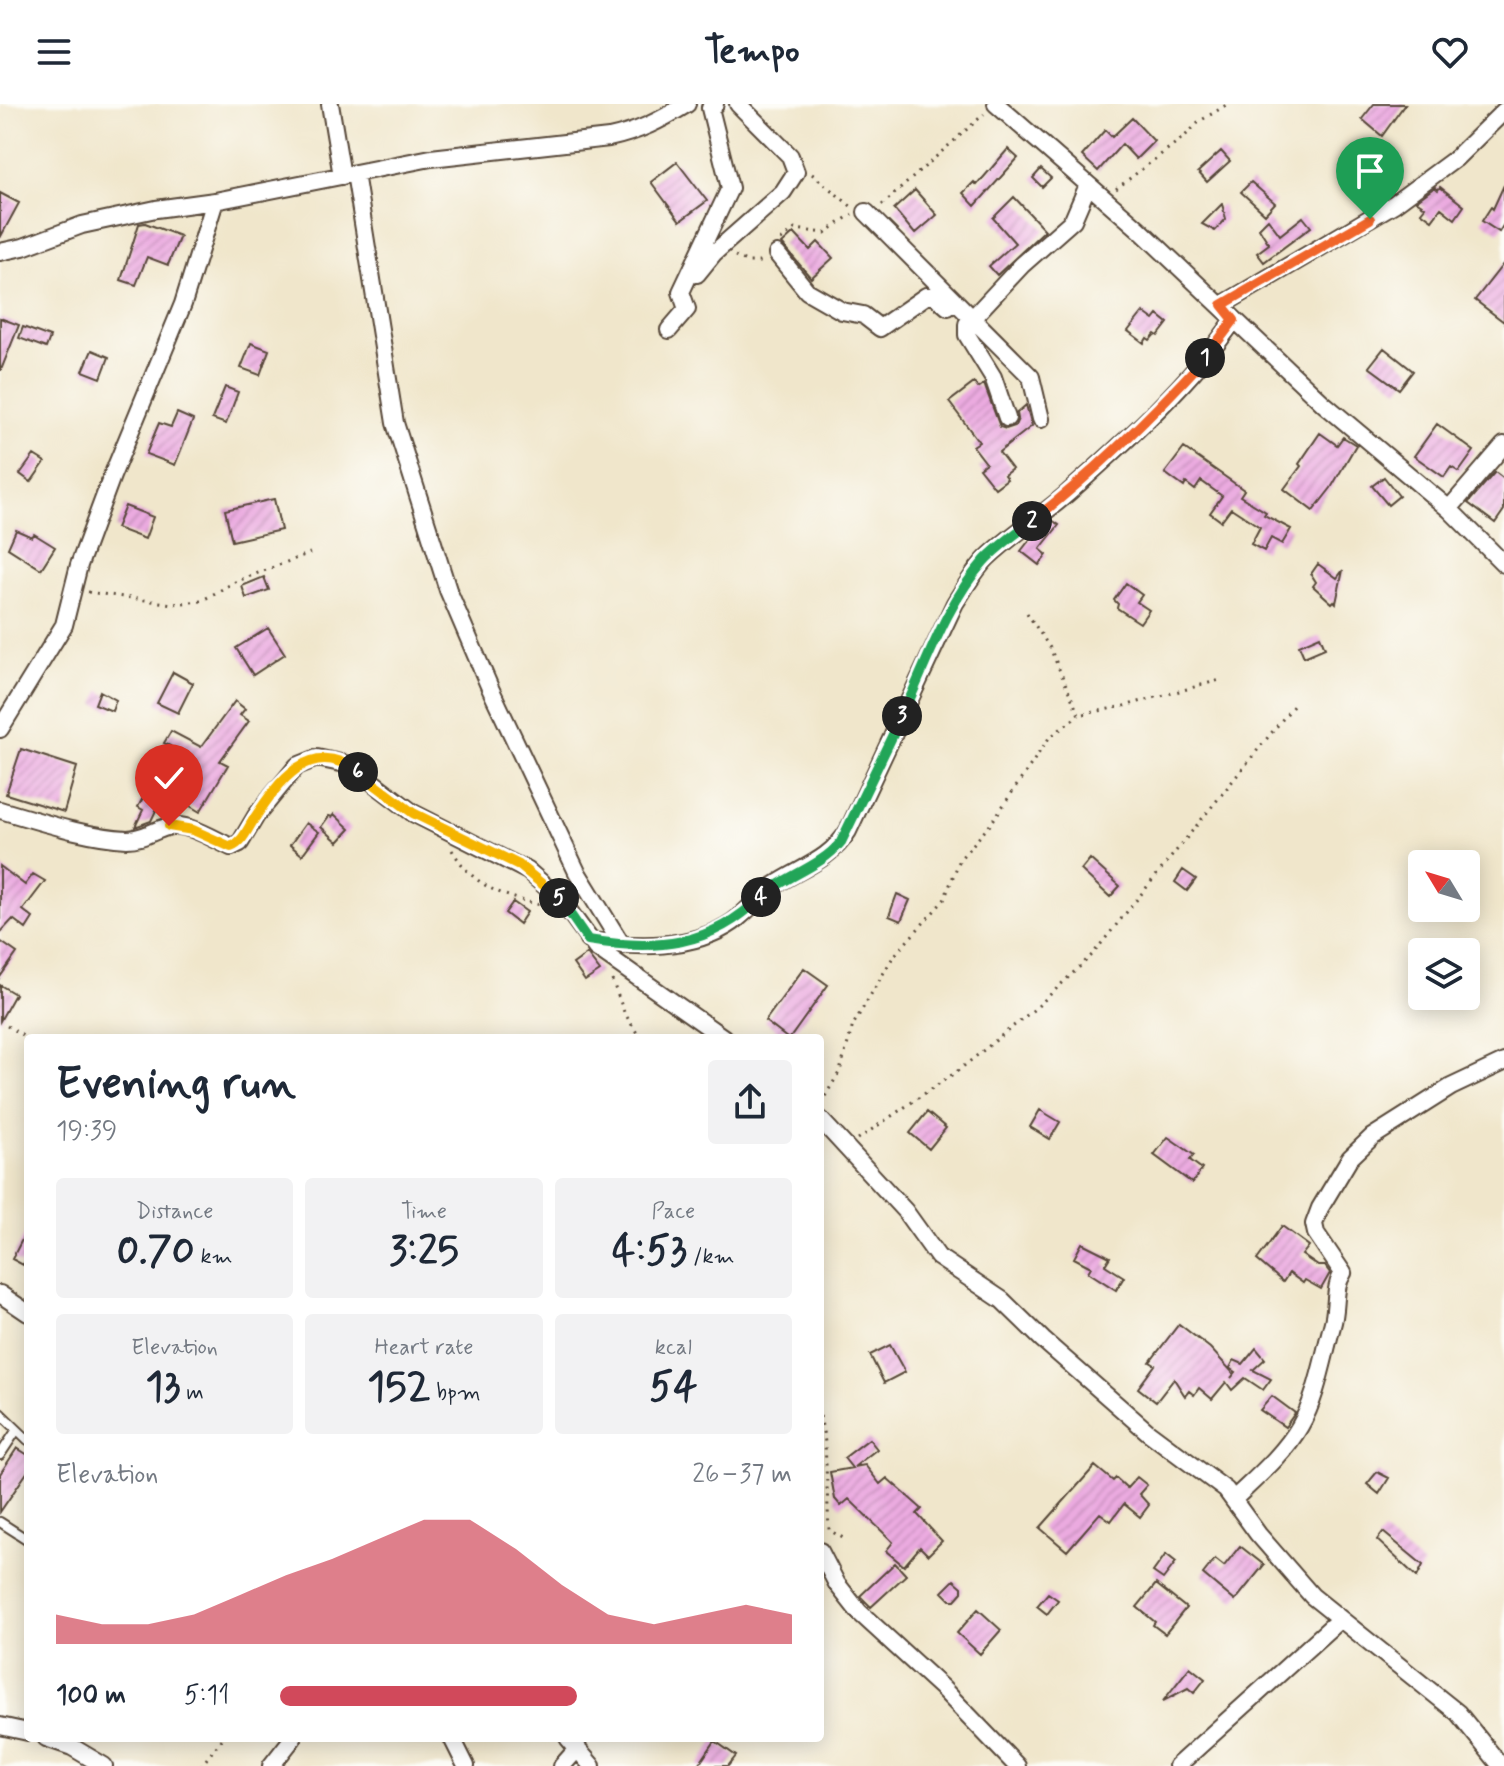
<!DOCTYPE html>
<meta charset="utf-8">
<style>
:root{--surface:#fff;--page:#f2f2f3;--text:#1f2937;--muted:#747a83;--accent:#d1495b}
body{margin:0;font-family:Mynerve,sans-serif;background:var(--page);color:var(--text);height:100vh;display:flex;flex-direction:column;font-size:30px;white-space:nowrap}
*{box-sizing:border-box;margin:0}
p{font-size:26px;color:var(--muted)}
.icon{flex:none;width:44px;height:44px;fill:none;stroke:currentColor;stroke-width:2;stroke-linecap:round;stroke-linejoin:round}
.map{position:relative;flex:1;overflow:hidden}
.sheet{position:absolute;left:24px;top:930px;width:800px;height:708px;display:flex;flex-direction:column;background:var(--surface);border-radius:8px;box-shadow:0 4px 20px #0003}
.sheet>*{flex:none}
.needle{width:52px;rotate:308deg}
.tools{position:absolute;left:1408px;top:746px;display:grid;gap:16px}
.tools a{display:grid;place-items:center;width:72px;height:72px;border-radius:8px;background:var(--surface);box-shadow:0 4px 20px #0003;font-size:40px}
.pin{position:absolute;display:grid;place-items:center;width:68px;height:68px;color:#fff;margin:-82px -34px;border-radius:50% 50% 50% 0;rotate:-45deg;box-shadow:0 0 8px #0007}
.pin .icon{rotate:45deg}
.km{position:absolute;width:40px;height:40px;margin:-20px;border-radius:50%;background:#222;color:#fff;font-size:22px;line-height:40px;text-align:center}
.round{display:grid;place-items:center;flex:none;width:84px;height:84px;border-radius:8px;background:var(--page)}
.summary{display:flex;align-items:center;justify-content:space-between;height:136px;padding:0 32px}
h1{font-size:44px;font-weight:700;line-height:60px}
.figures{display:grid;grid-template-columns:repeat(3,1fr);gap:12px;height:136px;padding:8px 32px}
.figures div{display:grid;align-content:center;border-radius:8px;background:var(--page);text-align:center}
.figures b{font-size:40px;font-weight:700}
.figures small{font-size:22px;font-weight:400}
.figures p{font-size:22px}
.chart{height:224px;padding:16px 32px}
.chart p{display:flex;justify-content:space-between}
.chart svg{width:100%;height:144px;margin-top:8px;fill:var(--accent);opacity:.7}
ul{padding:0 32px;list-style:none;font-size:26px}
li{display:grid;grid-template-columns:128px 96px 1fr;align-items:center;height:60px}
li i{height:20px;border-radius:10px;background:var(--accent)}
header{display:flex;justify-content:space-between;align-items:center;height:104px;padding:0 32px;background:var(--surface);font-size:36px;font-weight:700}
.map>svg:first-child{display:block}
.building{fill:url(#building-hatch)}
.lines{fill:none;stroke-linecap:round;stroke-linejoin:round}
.service-casing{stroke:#564638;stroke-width:12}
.minor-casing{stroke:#564638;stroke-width:20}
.path{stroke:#564638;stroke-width:3;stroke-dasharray:2 6;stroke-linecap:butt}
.service{stroke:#fff;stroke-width:8}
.minor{stroke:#fff;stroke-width:16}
.split-1-casing{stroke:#fff;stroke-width:16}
.split-2-casing{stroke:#fff;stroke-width:16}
.split-3-casing{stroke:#fff;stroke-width:16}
.split-4-casing{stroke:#fff;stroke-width:16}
.split-5-casing{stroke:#fff;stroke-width:16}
.split-6-casing{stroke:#fff;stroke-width:16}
.split-7-casing{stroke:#fff;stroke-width:16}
.split-1{stroke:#f0652b;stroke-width:10}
.split-2{stroke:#f0652b;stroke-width:10}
.split-3{stroke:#22a559;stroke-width:10}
.split-4{stroke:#22a559;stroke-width:10}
.split-5{stroke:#22a559;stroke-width:10}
.split-6{stroke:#f5b400;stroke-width:10}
.split-7{stroke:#f5b400;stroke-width:10}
</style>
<header><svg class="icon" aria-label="menu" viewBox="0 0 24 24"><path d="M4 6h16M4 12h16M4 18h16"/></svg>Tempo<svg class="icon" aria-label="heart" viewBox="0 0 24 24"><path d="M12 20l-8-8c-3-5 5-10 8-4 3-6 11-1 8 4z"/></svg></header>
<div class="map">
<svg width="1504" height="1662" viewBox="0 0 1504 1662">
<defs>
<pattern id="building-hatch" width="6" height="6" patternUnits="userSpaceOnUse" patternTransform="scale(2)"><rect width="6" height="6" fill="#ebaae0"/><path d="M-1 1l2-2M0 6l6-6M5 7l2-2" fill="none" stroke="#ca92c0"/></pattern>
</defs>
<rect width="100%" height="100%" fill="#fdfcf7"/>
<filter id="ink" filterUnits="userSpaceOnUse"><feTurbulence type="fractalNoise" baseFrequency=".0125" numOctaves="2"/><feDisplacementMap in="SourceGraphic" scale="16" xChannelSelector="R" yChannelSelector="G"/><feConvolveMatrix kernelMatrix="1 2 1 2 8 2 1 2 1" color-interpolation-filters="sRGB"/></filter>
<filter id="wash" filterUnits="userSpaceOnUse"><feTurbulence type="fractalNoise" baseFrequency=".006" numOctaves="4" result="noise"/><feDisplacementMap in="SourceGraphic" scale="32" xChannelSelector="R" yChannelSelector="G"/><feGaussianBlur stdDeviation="1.8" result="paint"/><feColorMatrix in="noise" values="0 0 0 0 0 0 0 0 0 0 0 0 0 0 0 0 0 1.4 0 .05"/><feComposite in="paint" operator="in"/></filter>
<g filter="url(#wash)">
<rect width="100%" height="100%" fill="#f0e6cb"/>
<g id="blocks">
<!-- building -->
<path class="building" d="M1374,0H1405L1382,32L1362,15Z
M1132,14L1154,37L1136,55L1122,40L1098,67L1082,52L1105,26L1112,33Z
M1008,45L1018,54L975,102L963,89L974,78L977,81Z
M1221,47L1230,57L1207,78L1198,68Z
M677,58L707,97L680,117L651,78Z
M1041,65L1051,74L1042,83L1033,74Z
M1251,78L1275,99L1265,110L1241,88Z
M1504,81V120L1499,128L1482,117L1491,103L1493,105Z
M1435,83L1438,86L1440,83L1464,102L1455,115L1441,104L1432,116L1421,108L1425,103L1416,97Z
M915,86L937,111L915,130L894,105Z
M0,89L19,99L0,134Z
M1014,93L1045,126L997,171L989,162L1015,139L993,114Z
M1222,100L1226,115L1215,127L1202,120Z
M1303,113L1311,123L1264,158L1257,149L1269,140L1259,124L1268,115L1280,131Z
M145,119L180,132L168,161L147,153L136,181L121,176L139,120Z
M794,129L810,146L818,138L833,154L811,174L782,140Z
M1504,159V218L1475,196Z
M1143,208L1154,216L1158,211L1168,219L1158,232L1155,230L1150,236L1147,234L1144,239L1128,227Z
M0,214L19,221L1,266H0Z
M23,223L50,233L46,244L19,234Z
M251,239L269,246L260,271L241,264Z
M1384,244L1413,267L1399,285L1369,263Z
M92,246L109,253L101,274L83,267Z
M974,279L978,284L984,280L1000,323L1006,325L1015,322L1018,315L1017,309L1026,301L1032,322L999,348L1012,365L1004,371L1007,375L995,384L979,364L986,359L973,342L979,338L949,298Z
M225,283L238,288L226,320L212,315Z
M177,309L193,316L175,361L146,350L159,319L171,323Z
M1437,320L1474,347L1459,368L1451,363L1444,373L1414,352Z
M1320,329L1337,341L1343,333L1356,341L1331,384L1313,407L1284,385L1301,362L1299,360Z
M1184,344L1244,386L1240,392L1266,408L1264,411L1291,425L1282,440L1271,434L1264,447L1251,440L1260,423L1231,404L1221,417L1210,409L1222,392L1201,377L1195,386L1186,379L1184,383L1165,369Z
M34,351L45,358L31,378L20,370Z
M1495,368L1504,375V406L1495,419L1468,399Z
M1384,373L1399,392L1388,401L1372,382Z
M274,395L281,426L232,437L225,406Z
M125,402L153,413L145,435L116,424Z
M1052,416L1059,421L1040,445L1047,451L1039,461L1021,447L1035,429Z
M16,426L32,433L34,430L55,443L41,465L8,444Z
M1318,460L1337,474L1343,466L1336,499L1334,497L1332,499L1313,482L1316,478L1311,470Z
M264,473L269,486L246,494L242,482Z
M1126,479L1142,491L1137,498L1149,506L1140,519L1117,504L1118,500L1114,496Z
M268,524L285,550L253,571L236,544Z
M1320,532L1325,544L1304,553L1299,541Z
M173,568L193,579L178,609L157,599Z
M100,587L116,596L112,607L95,600Z
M235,597L245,605L240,611L249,617L220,657L228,661L200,708L175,693L184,679L157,665L170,642L164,639L171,627L201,643Z
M21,645L77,663L64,708L6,690Z
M145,690L160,698L151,717L135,723L143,706L138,703Z
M334,710L350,725L338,738L321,723L329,712L332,713Z
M306,719L319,728L302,751L290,741Z
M1090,755L1120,782L1110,793L1081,766Z
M0,762L25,781L33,770L45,777L23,806L33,814L26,825L13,815L0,829Z
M1183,766L1196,775L1187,787L1175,778Z
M897,790L910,796L901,817L889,812Z
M513,798L527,808L519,820L505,809Z
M0,837L17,849L0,873Z
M587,850L600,867L585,877L573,860Z
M804,864L828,881L790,934H787L765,917Z
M0,881L15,890L0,917Z
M1040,1006L1060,1018L1050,1035L1030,1023Z
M927,1008L946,1024L929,1045L910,1029Z
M1168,1033L1194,1051L1190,1056L1202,1065L1192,1079L1154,1051Z
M1282,1122L1309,1142L1302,1151L1318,1162H1325L1330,1169L1321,1185L1305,1176L1303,1179L1289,1169L1283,1178L1257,1156Z
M28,1124V1152L23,1161L12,1155Z
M1082,1139L1110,1153L1105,1161L1124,1173L1116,1186L1088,1168L1091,1163L1074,1154Z
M1179,1220L1210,1244L1234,1270L1231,1274L1236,1268L1230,1264L1234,1256L1243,1260L1256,1244L1265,1255L1253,1266L1271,1275L1263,1286L1245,1274L1232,1286L1226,1278L1212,1295L1199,1284L1194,1291L1189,1287L1185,1292L1174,1275L1156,1298L1138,1284L1155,1261L1150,1258Z
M890,1241L905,1268L884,1279L870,1251Z
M1272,1292L1295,1309L1285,1323L1260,1306Z
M869,1335L877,1345L854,1363L865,1361L880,1380L887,1374L922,1405L917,1410L942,1437L928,1451L920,1443L904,1462L886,1447L893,1438L849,1395L841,1402L835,1395L830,1368L852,1364L844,1354Z
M17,1344L28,1351V1367L0,1408V1370Z
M1095,1362L1113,1377L1116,1374L1127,1384L1137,1373L1147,1381L1139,1390L1149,1401L1140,1413L1124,1400L1111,1417L1100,1409L1067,1447L1040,1424Z
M1377,1368L1389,1374L1379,1390L1367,1380Z
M1383,1428L1423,1461L1417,1473L1377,1436Z
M1240,1442L1264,1461L1235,1497L1203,1470L1215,1455L1224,1462Z
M1166,1450L1176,1458L1163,1475L1153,1468Z
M895,1459L906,1471L871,1503L860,1492Z
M954,1476L962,1483V1488L955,1496H950L942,1488Z
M1156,1480L1186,1504L1165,1530L1153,1521L1155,1518L1137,1503Z
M1048,1489L1058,1496L1047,1510L1037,1502Z
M978,1505L1001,1526L980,1550L957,1529Z
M1190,1563L1205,1575L1194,1589L1188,1584L1163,1597Z
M715,1637L736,1652L728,1662H698Z"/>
</g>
</g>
<g filter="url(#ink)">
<use href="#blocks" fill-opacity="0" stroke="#564638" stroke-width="2"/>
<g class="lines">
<!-- service casing -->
<g class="service-casing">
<path id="service" d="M0,1309L28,1336
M0,1351L16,1327
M0,1418L28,1436"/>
</g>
<!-- minor casing -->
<g class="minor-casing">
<path id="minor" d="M330,0L342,72
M996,0L1139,125L1324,300L1449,405L1504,460
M355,69L395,319L448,486L490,584L577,768L622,841
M866,108L1031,273L1041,315
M0,148L23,143L82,121L156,105L215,97L431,54L609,34C638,28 661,16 687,0
M777,150L807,187L842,207L863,211L880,224L926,192H935L948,203
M697,170L714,149L783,88L796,68L790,52L738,0
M1222,201L1394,100L1455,55L1504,7
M669,226L687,205L681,188L730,84L710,4L715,0
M1007,314L993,273L967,231V220L1022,161L1073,116L1088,81
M1449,405L1504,341
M0,625L64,521L79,461L112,372L183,200L215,97
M0,706C39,717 86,733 127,735C143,735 152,727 167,723C187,717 213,735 231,743L240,739L256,712L297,662L317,654L350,661L413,709L528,767L561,796L596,844L724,934
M588,836C634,844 693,846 733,818C748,807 759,792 775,781C801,764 831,755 848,727L955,499C965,484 974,467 987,454C1012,430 1042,412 1068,389C1127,336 1189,281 1234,216
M820,1015L905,1107L938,1153L1002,1196L1043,1236L1148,1328L1226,1386L1258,1430L1312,1492L1458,1609L1501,1662
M0,1190L28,1209
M1234,1395C1257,1373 1284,1350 1300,1322C1317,1293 1323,1254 1332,1222C1338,1203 1333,1184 1343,1169L1316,1129L1314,1120L1320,1104L1350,1054L1372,1033L1451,983L1504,958
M820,1447L837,1480L859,1508L942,1584L1017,1662
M0,1622L28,1628
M46,1634L72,1643L104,1662
M452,1634L466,1662
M568,1634L592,1662
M271,1662L293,1634
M562,1662L578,1644
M1177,1662L1340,1515"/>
</g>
<!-- path -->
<path class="path" d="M812,70L852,103
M1116,85L1185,32L1200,17L1228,0
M882,101L984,10
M781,136L795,125L825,129L852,110
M735,152L748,158H762
M88,488L173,500L201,497L235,478L310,449
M1027,509L1050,544L1079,611L1124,602L1220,576
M452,746C474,783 500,791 540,801
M612,876L624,908L640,934
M7,922L28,935
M821,999L840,967L853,921L893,853L944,796L960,755L990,721L1049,634L1079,611
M858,1035L959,966L1037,903L1092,851L1294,601
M820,1312L825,1338L829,1426L843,1434
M201,1662L223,1634"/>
<!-- service -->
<use href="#service" class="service"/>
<!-- minor -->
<use href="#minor" class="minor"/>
</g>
</g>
<g class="lines" filter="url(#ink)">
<!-- split-1 casing -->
<g class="split-1-casing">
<path id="split-1" d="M1205,254L1234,216L1222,201L1370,115"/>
</g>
<!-- split-2 casing -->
<g class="split-2-casing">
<path id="split-2" d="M1032,417C1094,369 1152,312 1205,254"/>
</g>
<!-- split-3 casing -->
<g class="split-3-casing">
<path id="split-3" d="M902,612C926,561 946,500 984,457C998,442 1016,430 1032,417"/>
</g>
<!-- split-4 casing -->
<g class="split-4-casing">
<path id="split-4" d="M761,793C785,772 821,763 841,738L902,612"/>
</g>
<!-- split-5 casing -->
<g class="split-5-casing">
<path id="split-5" d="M559,794L588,836C655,847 711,843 761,793"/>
</g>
<!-- split-6 casing -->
<g class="split-6-casing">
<path id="split-6" d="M358,668L413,709L519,761L559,794"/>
</g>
<!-- split-7 casing -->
<g class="split-7-casing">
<path id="split-7" d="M169,722L193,726L231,743C243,738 247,726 254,715C279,677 311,632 358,668"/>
</g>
<!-- split-1 -->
<use href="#split-1" class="split-1"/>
<!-- split-2 -->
<use href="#split-2" class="split-2"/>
<!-- split-3 -->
<use href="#split-3" class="split-3"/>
<!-- split-4 -->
<use href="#split-4" class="split-4"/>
<!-- split-5 -->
<use href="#split-5" class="split-5"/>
<!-- split-6 -->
<use href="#split-6" class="split-6"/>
<!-- split-7 -->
<use href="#split-7" class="split-7"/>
</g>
</svg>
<div class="tools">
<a><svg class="needle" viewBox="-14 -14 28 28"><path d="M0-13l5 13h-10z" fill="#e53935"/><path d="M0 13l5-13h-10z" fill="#747a83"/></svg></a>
<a><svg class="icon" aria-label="layers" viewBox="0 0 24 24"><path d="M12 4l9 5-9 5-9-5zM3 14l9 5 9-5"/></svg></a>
</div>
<div class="pin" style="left:1370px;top:115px;background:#1e9e55"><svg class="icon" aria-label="arrive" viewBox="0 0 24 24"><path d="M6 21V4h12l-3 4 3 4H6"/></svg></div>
<div class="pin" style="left:169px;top:722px;background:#d93025"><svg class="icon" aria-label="check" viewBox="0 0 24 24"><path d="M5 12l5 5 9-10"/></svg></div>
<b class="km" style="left:1205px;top:254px">1</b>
<b class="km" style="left:1032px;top:417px">2</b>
<b class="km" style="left:902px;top:612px">3</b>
<b class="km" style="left:761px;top:793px">4</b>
<b class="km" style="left:559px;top:794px">5</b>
<b class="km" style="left:358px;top:668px">6</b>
<section class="sheet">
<div class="summary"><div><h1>Evening run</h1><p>19:39</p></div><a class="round"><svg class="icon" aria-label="share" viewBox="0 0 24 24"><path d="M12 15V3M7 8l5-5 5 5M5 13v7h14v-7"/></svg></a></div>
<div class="figures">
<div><p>Distance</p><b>0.70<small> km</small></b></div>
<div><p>Time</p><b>3:25</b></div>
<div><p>Pace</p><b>4:53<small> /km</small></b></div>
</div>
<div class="figures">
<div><p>Elevation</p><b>13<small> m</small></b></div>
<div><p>Heart rate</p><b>152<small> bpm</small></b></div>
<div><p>kcal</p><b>54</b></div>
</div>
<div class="chart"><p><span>Elevation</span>26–37 m</p>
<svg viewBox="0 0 160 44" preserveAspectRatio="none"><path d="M0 44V35L10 38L20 38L30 35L40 29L50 23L60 18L70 12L80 6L90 6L100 15L110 26L120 35L130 38L140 35L150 32L160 35V44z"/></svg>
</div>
<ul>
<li><b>100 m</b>5:11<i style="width:58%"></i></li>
</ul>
</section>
</div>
